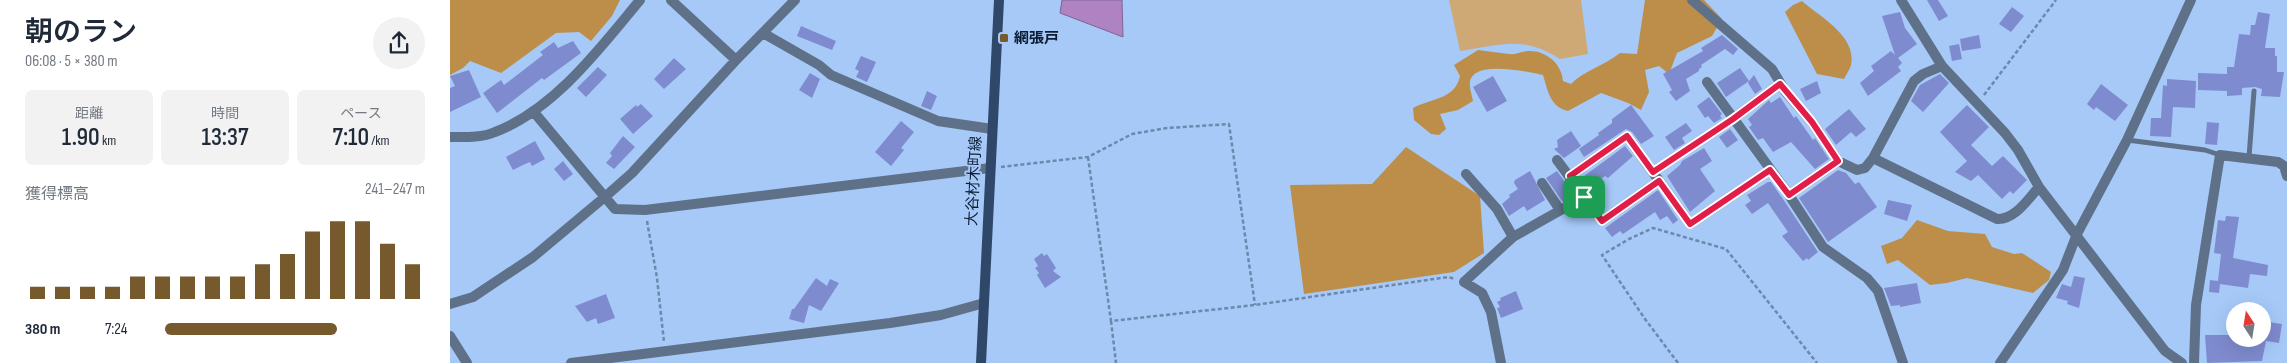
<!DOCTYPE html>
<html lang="ja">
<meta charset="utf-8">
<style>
:root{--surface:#fff;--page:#f2f2f3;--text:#1f2937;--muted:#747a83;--accent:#76592d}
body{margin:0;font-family:"Sofia Sans Condensed","Noto Sans JP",sans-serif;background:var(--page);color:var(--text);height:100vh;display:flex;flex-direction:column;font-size:19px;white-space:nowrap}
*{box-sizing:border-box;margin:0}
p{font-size:16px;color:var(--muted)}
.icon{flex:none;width:28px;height:28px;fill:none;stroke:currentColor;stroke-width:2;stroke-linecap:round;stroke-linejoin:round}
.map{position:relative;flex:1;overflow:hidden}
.panel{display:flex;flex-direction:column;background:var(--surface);width:450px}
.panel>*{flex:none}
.needle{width:32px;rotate:348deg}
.fabs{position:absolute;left:1776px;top:302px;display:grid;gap:10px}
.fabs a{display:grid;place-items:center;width:45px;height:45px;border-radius:50%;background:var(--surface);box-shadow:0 5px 20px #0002;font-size:25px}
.pin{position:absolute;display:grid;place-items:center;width:42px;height:42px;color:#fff;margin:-21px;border-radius:10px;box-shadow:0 2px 8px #0006}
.round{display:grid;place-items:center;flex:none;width:52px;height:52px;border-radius:26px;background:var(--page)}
.summary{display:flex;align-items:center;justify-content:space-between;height:85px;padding:0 25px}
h1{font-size:28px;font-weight:600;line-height:38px}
.metrics{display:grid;grid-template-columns:repeat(3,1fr);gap:8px;height:85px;padding:5px 25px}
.metrics div{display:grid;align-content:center;border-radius:8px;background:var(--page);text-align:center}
.metrics b{font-size:25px;font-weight:600}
.metrics small{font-size:14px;font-weight:400}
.metrics p{font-size:14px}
.chart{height:140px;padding:10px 25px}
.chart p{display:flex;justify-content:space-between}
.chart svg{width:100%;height:90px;margin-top:5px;stroke:var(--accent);stroke-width:6}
ul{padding:0 25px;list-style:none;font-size:16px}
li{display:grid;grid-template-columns:80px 60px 1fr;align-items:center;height:38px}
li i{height:12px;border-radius:6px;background:var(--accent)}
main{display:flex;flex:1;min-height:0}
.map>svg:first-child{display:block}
.green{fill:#cea976}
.forest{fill:#bc8e4a}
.water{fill:#af83c1;stroke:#7e6496}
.building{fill:#7f8bcf}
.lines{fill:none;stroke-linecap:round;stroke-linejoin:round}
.path{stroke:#6c88ad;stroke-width:2.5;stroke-dasharray:4 2.5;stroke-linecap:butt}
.lane{stroke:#5f7189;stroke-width:5}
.street{stroke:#5f7189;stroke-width:10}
.secondary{stroke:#2f486a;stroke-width:10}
.route-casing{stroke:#fff;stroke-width:10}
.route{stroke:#e11d48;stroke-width:6}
.poi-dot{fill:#76592d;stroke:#a6c9f8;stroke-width:2}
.labels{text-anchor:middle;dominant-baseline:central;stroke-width:4;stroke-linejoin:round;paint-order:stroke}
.poi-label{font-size:15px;font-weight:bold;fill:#0c1d33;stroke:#a6c9f8;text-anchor:start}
.street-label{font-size:15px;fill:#0c1d33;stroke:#a6c9f8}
</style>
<main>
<section class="panel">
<div class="summary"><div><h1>朝のラン</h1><p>06:08 · 5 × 380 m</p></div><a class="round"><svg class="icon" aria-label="share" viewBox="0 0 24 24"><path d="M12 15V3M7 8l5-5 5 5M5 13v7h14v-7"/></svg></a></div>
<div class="metrics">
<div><p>距離</p><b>1.90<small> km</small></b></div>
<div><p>時間</p><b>13:37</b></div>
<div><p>ペース</p><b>7:10<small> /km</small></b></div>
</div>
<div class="chart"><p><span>獲得標高</span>241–247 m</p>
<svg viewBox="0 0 160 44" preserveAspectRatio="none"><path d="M5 44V38M15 44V38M25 44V38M35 44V38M45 44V33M55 44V33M65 44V33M75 44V33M85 44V33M95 44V27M105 44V22M115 44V11M125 44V6M135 44V6M145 44V17M155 44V27"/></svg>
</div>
<ul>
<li><b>380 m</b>7:24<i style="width:66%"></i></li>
</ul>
</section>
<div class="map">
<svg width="1837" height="363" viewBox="0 0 1837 363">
<rect width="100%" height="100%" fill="#a6c9f8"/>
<!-- green -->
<path class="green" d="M999,0H1131L1138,54L1110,59C1072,35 1051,45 1010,51Z"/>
<!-- forest -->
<path class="forest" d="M0,0H170L162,16L141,41L129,32L106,33L51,73L20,61L13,68L0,75Z
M1195,0H1254L1272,19L1262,36L1227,53L1219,74L1209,66L1195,70L1199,92L1191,110L1178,103L1151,93L1118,111C1100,107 1098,91 1093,75C1079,72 1023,59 1020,82C1019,88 1022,95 1023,101L1008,110L990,114L996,129L989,135L981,134L964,120L963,108C981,98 1005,100 1010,76L1004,65L1028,50C1038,51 1048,53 1059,54C1065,55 1072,51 1078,51C1096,50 1112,64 1113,81L1121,84C1133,71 1154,66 1170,53L1187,54Z
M1352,1C1370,17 1407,36 1401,65C1400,69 1396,75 1394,79L1367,74L1335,12L1343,5Z
M956,147L1030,196L1034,253L1004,272L854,294L840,185L922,184Z
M1467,220L1498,231L1535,234L1542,247L1564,254L1572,253L1601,272L1599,280L1583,293L1517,278L1497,283L1480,285L1448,260L1437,264L1431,246L1452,238Z"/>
<!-- water -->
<path class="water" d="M612,0H672L673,37L610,13Z"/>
<!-- building -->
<path class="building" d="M1477,0H1488L1498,16L1489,21Z
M1562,7L1574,16L1561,32L1549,24Z
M1450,12L1455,28L1467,44L1448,58L1452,63L1448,67L1451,71L1418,96L1410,83L1424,71L1421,66L1441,51L1445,55L1432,16Z
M1808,12L1820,14L1815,48H1825V56H1827V72H1834L1830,97L1811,96L1812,89L1805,87L1792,88V95L1777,96V91L1748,90V73L1777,74V67H1784L1789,34L1800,35L1801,25H1805Z
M351,26L386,41L382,50L347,36Z
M1272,35L1288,49L1283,55L1275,49L1251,65L1252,67L1249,69V71L1236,79L1240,91L1226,101L1219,92L1222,90L1213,74L1253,51L1251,48Z
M1529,35L1531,48L1512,51L1510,39Z
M123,41L131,53L94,80L92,78L47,113L33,93L51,80L54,85L93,55L90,52L104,42L108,48Z
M1509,44L1512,59L1502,61L1499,46Z
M411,56L426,62L417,82L406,77L409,71L405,69Z
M224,58L236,69L214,89L204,79Z
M148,67L157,75L136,97L127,88Z
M1290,68L1299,81L1304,75L1312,89L1305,94L1298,83L1299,81L1276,97L1267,83Z
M19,70L31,97L0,112V88L5,86L0,76Z
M360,73L370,79L362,98L349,90Z
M1490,74L1499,83L1473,112L1461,101L1470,85Z
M1043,76L1057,101L1037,112L1023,87Z
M1717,79L1746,81L1745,108L1723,107L1721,137L1700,136L1701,118H1711L1713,85L1717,86Z
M1367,81L1371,93L1356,101L1350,89Z
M1651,84L1678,105L1665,121L1646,107L1644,110L1637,104Z
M477,91L487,96L481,110L471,106Z
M1259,97L1272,114L1270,116L1272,118L1264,123L1258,116L1255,118L1247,106Z
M1330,97L1344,118L1346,116L1363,140L1365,138L1379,159L1365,169L1341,142L1323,152L1313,138L1308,140L1299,127L1302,125L1298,119L1319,100L1321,103Z
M191,104L203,116L183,134L170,119L186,105L187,107Z
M1181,105L1204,136L1191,144L1182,132L1176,129L1134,157L1129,149L1149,135L1148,133L1162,123V119Z
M1517,105L1539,127L1521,145L1542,166L1553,156L1577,180L1563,194L1560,191L1552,199L1528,175L1521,181L1505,172L1517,161L1490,132Z
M1399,109L1416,129L1406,137L1401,132L1386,145L1375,129Z
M451,121L464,132L451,148L454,150L441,166L425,152Z
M1757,122L1769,123L1767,145L1755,144Z
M1236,123L1242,131L1232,138L1235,143L1224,150L1215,137Z
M1280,129L1288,140L1277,148L1269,137Z
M1121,131L1131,146L1114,158L1104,149L1108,147L1107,140Z
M173,136L185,147L164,169L156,163L162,156L160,153Z
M85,141L95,159L82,166L80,162L75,164L63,170L56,157Z
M1175,146L1183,156L1158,178L1155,176L1137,189L1130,179Z
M1254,148L1262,161L1250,169L1265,191L1240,212L1217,176L1230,165L1232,161Z
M113,161L123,174L114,181L104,169Z
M1388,170L1396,173L1405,184L1409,182L1427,207L1378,242L1349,198Z
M1080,171L1095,200L1077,211L1074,206L1059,216L1052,204L1060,197L1059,195L1068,189L1064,183L1065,180Z
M1107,171L1124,195L1112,201L1096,178Z
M1318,182H1321L1333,199L1368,252L1358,260L1357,258L1353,261L1332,236L1338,232L1318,203L1302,214L1295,205L1301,201L1297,195Z
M1208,190L1228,220L1223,224L1217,216L1210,220L1205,212L1173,234L1170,231L1162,237L1155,228Z
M1438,200L1462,205L1457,221L1434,214Z
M1776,216L1789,217L1783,258L1818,265L1817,276L1800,274L1798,288L1770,284L1769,293L1759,292L1760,280L1768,281L1771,254L1764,253L1768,220L1775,221Z
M592,253L594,256L597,254L606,268L603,271L611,277L595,288L587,275L589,273L585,268L588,266L584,259Z
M1624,276L1635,278L1629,308L1617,304L1618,301L1606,298L1612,284L1621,287Z
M366,278L377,286L380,279L389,283L371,311L359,305L354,323L339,319L342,309H344Z
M1467,283L1471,303L1450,307V305L1441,306L1434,288Z
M1066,291L1073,309L1051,318L1047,308L1050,307L1047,302L1051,300L1050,298Z
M156,294L165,318L148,324L146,318L137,322L125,306Z
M1812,321L1832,324L1829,343L1816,341L1812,361L1757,363L1755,335H1785V339H1812Z"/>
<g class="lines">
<!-- path -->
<path class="path" d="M1534,95L1606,0
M638,157L661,321L805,305L998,277L1005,279
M551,167L638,157L682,134L717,128L779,124L805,305
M197,221L207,278L214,342
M661,321L666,363
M1228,363L1195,319L1152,255L1179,239L1203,228L1276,249L1367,363"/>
<!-- lane -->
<path class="lane" d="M1677,140L1755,150L1770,155
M1799,157L1804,91"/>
<!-- street -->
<path class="street" d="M221,0L286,60
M1242,0L1322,69L1335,91L1362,122L1388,161L1407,170L1415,168L1423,158L1464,81L1473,74L1492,66
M1451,0L1492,66L1555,133L1568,150L1589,187L1715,351L1732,363
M313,33L369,65L381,75L488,121L542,129
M1257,82L1339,195L1373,247L1417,278L1428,291L1453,363
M83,111L165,209L195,210L540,168
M0,137C15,137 31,138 45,132C104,110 151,47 190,0
M1423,158L1547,219C1565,220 1578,199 1589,187
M1107,160L1152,221L1209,181
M1203,172L1283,119L1330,84
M1016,174L1047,209L1063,237
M1120,176L1177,136L1240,224L1320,170
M1092,183L1110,210
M1339,195L1388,161
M0,304L23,297L83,257L156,196L182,173L286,60L345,0
M0,336L17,363
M121,363L440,323L491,315L534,303
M1051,363L1041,312L1032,293L1014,282L1063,237L1134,197
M1550,363L1613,270L1627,234L1677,140L1741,0
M1744,363L1746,305L1770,155L1828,162L1834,166L1837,176"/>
<!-- secondary -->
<path class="secondary" d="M531,363L549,0"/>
</g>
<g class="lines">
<!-- route casing -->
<g class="route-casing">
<path id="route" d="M1330,84L1362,122L1388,161L1339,195L1320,170L1240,224L1209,181L1152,221L1120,176L1177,136L1203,172L1283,119Z"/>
</g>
<!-- route -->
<use href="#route" class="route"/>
</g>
<!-- markers -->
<rect class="poi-dot" x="549" y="33" width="10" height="10" rx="2.5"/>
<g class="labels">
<!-- poi labels -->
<g class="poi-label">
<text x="564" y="38">網張戸</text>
</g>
<!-- street labels -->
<g class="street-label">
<text transform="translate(524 181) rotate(-87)">大谷材木町線</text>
</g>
</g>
</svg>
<div class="fabs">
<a><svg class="needle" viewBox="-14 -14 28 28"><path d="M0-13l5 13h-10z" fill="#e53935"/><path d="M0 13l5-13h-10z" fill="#747a83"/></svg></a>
</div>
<div class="pin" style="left:1134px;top:197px;background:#1e9e55"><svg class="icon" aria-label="arrive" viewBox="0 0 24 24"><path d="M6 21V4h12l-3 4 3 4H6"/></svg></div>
</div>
</main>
